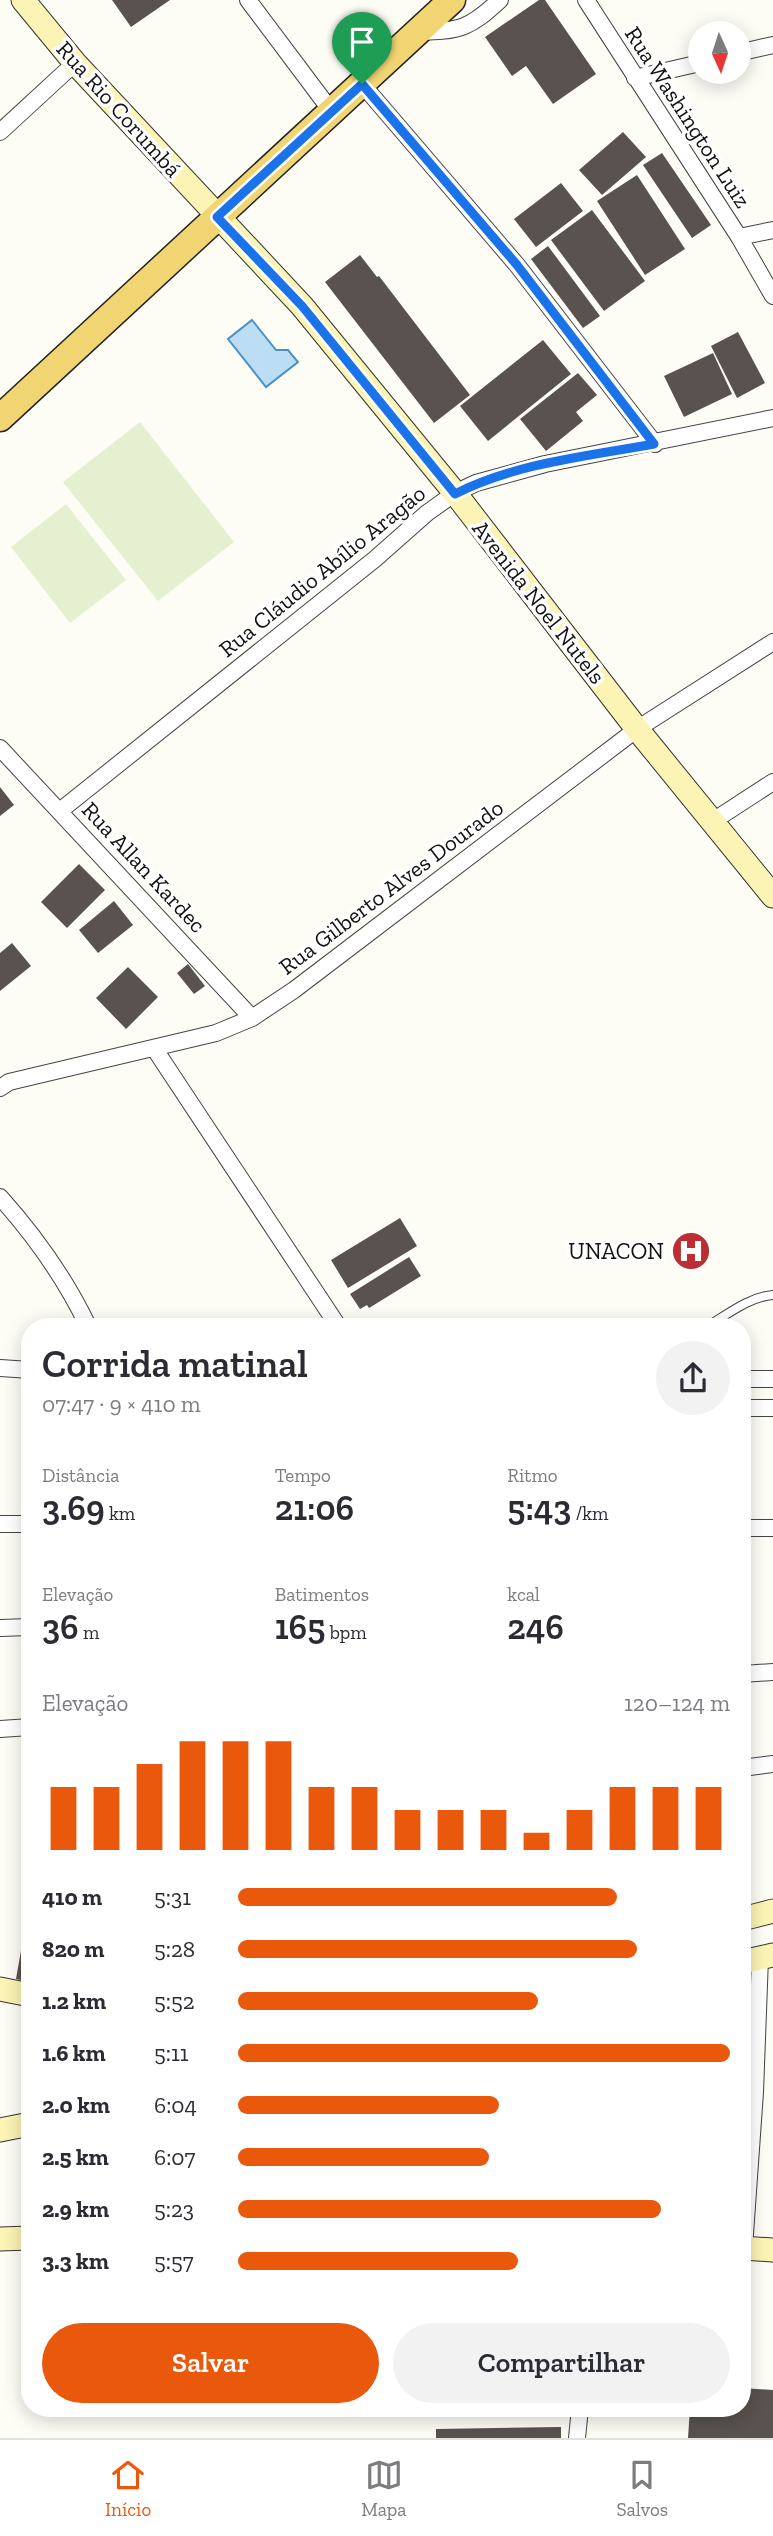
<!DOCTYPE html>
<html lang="pt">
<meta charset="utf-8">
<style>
:root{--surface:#fff;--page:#f2f2f3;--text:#2b2b33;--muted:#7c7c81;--line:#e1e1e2;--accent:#ea580c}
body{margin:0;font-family:"Zilla Slab",serif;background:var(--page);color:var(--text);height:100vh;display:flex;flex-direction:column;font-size:26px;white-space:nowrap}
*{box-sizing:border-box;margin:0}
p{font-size:23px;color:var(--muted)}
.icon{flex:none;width:38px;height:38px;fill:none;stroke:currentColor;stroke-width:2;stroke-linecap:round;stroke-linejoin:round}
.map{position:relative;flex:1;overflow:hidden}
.drawer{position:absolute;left:21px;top:1318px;width:730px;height:1099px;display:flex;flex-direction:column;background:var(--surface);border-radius:28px;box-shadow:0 4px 18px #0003}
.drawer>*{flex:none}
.needle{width:46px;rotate:177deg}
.controls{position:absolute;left:688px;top:21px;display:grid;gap:14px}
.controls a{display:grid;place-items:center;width:63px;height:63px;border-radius:50%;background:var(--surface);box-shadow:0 4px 18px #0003;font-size:35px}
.pin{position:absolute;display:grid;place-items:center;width:60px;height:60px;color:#fff;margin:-72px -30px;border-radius:50% 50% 50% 0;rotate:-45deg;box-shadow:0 0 7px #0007}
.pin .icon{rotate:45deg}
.round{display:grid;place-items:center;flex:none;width:74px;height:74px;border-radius:37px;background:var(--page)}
.overview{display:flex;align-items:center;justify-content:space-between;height:119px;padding:0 21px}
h1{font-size:38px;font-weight:600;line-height:52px}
.figures{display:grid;grid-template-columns:repeat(3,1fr);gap:10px;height:119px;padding:7px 21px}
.figures div{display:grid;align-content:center}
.figures b{font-size:35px;font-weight:600}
.figures small{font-size:19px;font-weight:400}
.figures p{font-size:19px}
.chart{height:196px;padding:14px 21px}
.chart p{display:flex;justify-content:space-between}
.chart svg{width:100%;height:126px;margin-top:7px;stroke:var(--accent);stroke-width:6}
.action{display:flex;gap:14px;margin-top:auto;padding:14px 21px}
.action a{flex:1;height:80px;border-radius:42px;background:var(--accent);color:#fff;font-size:28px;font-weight:600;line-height:80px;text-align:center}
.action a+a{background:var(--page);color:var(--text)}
ul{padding:0 21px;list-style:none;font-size:23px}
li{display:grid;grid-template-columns:112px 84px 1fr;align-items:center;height:52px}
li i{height:18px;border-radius:9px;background:var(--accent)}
.tab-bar{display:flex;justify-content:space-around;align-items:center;height:98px;border-top:2px solid var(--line);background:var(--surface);font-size:19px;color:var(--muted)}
.tab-bar a{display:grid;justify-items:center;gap:4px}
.tab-bar .active{color:var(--accent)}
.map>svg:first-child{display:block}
.pitch{fill:#e5f0d1}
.water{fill:#bcdef4;stroke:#4791c7;stroke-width:2}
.building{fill:#59524e}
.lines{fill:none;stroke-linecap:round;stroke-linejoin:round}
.lane-casing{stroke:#444;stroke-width:10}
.street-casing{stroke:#444;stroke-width:18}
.secondary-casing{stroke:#333;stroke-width:25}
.primary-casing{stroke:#222;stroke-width:29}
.lane{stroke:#fff;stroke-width:8}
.street{stroke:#fff;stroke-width:16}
.secondary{stroke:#fbf4b4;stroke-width:23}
.primary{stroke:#f1d573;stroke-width:26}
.route-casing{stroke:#fff;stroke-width:14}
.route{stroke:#1a73e8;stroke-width:9}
.labels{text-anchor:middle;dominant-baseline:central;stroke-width:7;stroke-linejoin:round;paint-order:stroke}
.street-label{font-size:23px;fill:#111;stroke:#fff}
.poi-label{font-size:23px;fill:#111;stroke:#fff;text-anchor:end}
</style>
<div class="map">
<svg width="773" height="2438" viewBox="0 0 773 2438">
<rect width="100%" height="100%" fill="#fefdf5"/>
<!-- pitch -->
<path class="pitch" d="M140,422L234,542L158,601L63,482Z
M66,504L126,580L70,623L11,547Z"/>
<!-- water -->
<path class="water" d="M252,320L276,350H288L298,362L266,387L228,339Z"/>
<!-- building -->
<path class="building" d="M112,0H170L131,27Z
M539,0H545L596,74L553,104L526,66L512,76L485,37Z
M623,132L646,157L602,195L579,170Z
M662,153L711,225L692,238L643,165Z
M637,175L685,249L645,275L597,201Z
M561,183L583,211L536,247L514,219Z
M592,210L645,281L604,311L551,240Z
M548,246L600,316L583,328L531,259Z
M360,255L377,277L379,276L470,395L434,423L325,282Z
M738,332L765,383L737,398L711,346Z
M543,340L571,374L488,441L460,406Z
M713,353L732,394L684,417L664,376Z
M578,373L597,395L576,412L583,421L546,451L520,419Z
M0,787L14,805L0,816Z
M79,864L105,890L67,928L41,902Z
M114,901L133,925L98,953L79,930Z
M12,943L31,966L0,991V953Z
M188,964L205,986L194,994L177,973Z
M128,967L158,997L126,1029L96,998Z
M400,1218L417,1246L348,1288L331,1260Z
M409,1257L421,1276L369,1308L367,1305L360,1309L350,1294Z
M28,1911H30V1982L16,1979Z
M742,2388L773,2390V2438H688L690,2408H742Z
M561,2427V2438H436V2429Z"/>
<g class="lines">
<!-- lane casing -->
<g class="lane-casing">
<path id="lane" d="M708,1326C728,1314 749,1297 773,1295"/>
</g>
<!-- street casing -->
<g class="street-casing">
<path id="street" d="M248,0L332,112
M586,0L739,237L773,296
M418,32C460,31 469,29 500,0
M738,53L773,45
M635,78L700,63
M362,84L517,265L655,444
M0,132L75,63
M739,237L773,230
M0,748L252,1018
M61,810L375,559L427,513L455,493L476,483L545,464L773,418
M713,821L773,782
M154,1048L338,1326
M0,1088L9,1082L216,1033L252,1018L294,990L637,729L773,642
M0,1197C34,1235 66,1280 88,1326
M0,1368L30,1370
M742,1379H773
M742,1408H773
M0,1524H30
M742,1528H773
M0,1628L30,1627
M742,1674L773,1672
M0,1729L30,1727
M742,1768L773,1764
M744,2248L755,2092L760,1958
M577,2438L580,2408"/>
</g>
<!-- secondary casing -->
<g class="secondary-casing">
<path id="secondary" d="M23,0L75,63L302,306L455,493L637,729L773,896
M742,1919L773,1911
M742,1962L773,1955
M0,1989L30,1995
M0,2130L30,2124
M0,2239L30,2238
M742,2248L773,2250"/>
</g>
<!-- primary casing -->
<g class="primary-casing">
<path id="primary" d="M0,418L452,0"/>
</g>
<!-- lane -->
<use href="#lane" class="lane"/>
<!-- street -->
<use href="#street" class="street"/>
<!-- secondary -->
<use href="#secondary" class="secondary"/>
<!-- primary -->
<use href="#primary" class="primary"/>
</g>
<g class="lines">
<!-- route casing -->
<g class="route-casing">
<path id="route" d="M362,84L517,265L654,444C588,456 516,463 455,494L302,306L217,217Z"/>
</g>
<!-- route -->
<use href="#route" class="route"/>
</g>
<!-- icons -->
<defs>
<g id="hospital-disc" transform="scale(2.0125)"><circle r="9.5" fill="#bb2f32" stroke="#fff"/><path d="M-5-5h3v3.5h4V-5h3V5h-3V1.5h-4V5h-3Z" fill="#fff"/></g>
</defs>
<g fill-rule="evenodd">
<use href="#hospital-disc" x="691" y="1251"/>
</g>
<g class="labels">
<!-- street labels -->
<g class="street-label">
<text transform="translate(119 109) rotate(48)">Rua Rio Corumbá</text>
<text transform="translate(688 117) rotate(57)">Rua Washington Luiz</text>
<text transform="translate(322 571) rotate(-39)">Rua Cláudio Abílio Aragão</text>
<text transform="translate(539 602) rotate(52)">Avenida Noel Nutels</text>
<text transform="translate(144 867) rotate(47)">Rua Allan Kardec</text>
<text transform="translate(391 887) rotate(-37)">Rua Gilberto Alves Dourado</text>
</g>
<!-- poi labels -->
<g class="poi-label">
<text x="664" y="1251">UNACON</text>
</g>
</g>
</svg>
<div class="controls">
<a><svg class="needle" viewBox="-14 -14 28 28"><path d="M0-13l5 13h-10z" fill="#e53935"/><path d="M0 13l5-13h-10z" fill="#7c7c81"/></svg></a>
</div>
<div class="pin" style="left:362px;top:84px;background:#1e9e55"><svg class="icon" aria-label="arrive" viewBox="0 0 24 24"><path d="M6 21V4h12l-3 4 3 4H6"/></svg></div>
<section class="drawer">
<div class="overview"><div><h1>Corrida matinal</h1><p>07:47 · 9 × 410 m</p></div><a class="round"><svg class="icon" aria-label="share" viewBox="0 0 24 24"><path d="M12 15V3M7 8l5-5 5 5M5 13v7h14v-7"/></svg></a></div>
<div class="figures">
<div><p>Distância</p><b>3.69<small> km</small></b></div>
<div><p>Tempo</p><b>21:06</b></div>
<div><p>Ritmo</p><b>5:43<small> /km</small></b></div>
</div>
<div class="figures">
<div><p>Elevação</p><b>36<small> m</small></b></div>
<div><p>Batimentos</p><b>165<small> bpm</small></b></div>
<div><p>kcal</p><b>246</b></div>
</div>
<div class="chart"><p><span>Elevação</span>120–124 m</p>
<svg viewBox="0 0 160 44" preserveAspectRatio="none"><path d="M5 44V22M15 44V22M25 44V14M35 44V6M45 44V6M55 44V6M65 44V22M75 44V22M85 44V30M95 44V30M105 44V30M115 44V38M125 44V30M135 44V22M145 44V22M155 44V22"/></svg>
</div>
<ul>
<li><b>410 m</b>5:31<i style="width:77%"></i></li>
<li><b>820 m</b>5:28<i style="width:81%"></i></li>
<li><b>1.2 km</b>5:52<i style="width:61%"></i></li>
<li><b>1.6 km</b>5:11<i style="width:100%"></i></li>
<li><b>2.0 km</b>6:04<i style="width:53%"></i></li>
<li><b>2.5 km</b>6:07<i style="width:51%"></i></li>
<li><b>2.9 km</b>5:23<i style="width:86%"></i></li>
<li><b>3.3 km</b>5:57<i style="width:57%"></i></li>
</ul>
<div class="action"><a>Salvar</a><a>Compartilhar</a></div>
</section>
</div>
<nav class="tab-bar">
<a class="active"><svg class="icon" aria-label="home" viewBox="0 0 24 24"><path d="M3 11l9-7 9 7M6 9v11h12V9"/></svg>Início</a>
<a><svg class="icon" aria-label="map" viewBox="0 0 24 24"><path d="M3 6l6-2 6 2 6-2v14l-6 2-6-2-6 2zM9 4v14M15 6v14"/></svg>Mapa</a>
<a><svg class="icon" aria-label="saved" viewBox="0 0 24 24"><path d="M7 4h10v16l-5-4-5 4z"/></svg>Salvos</a>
</nav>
